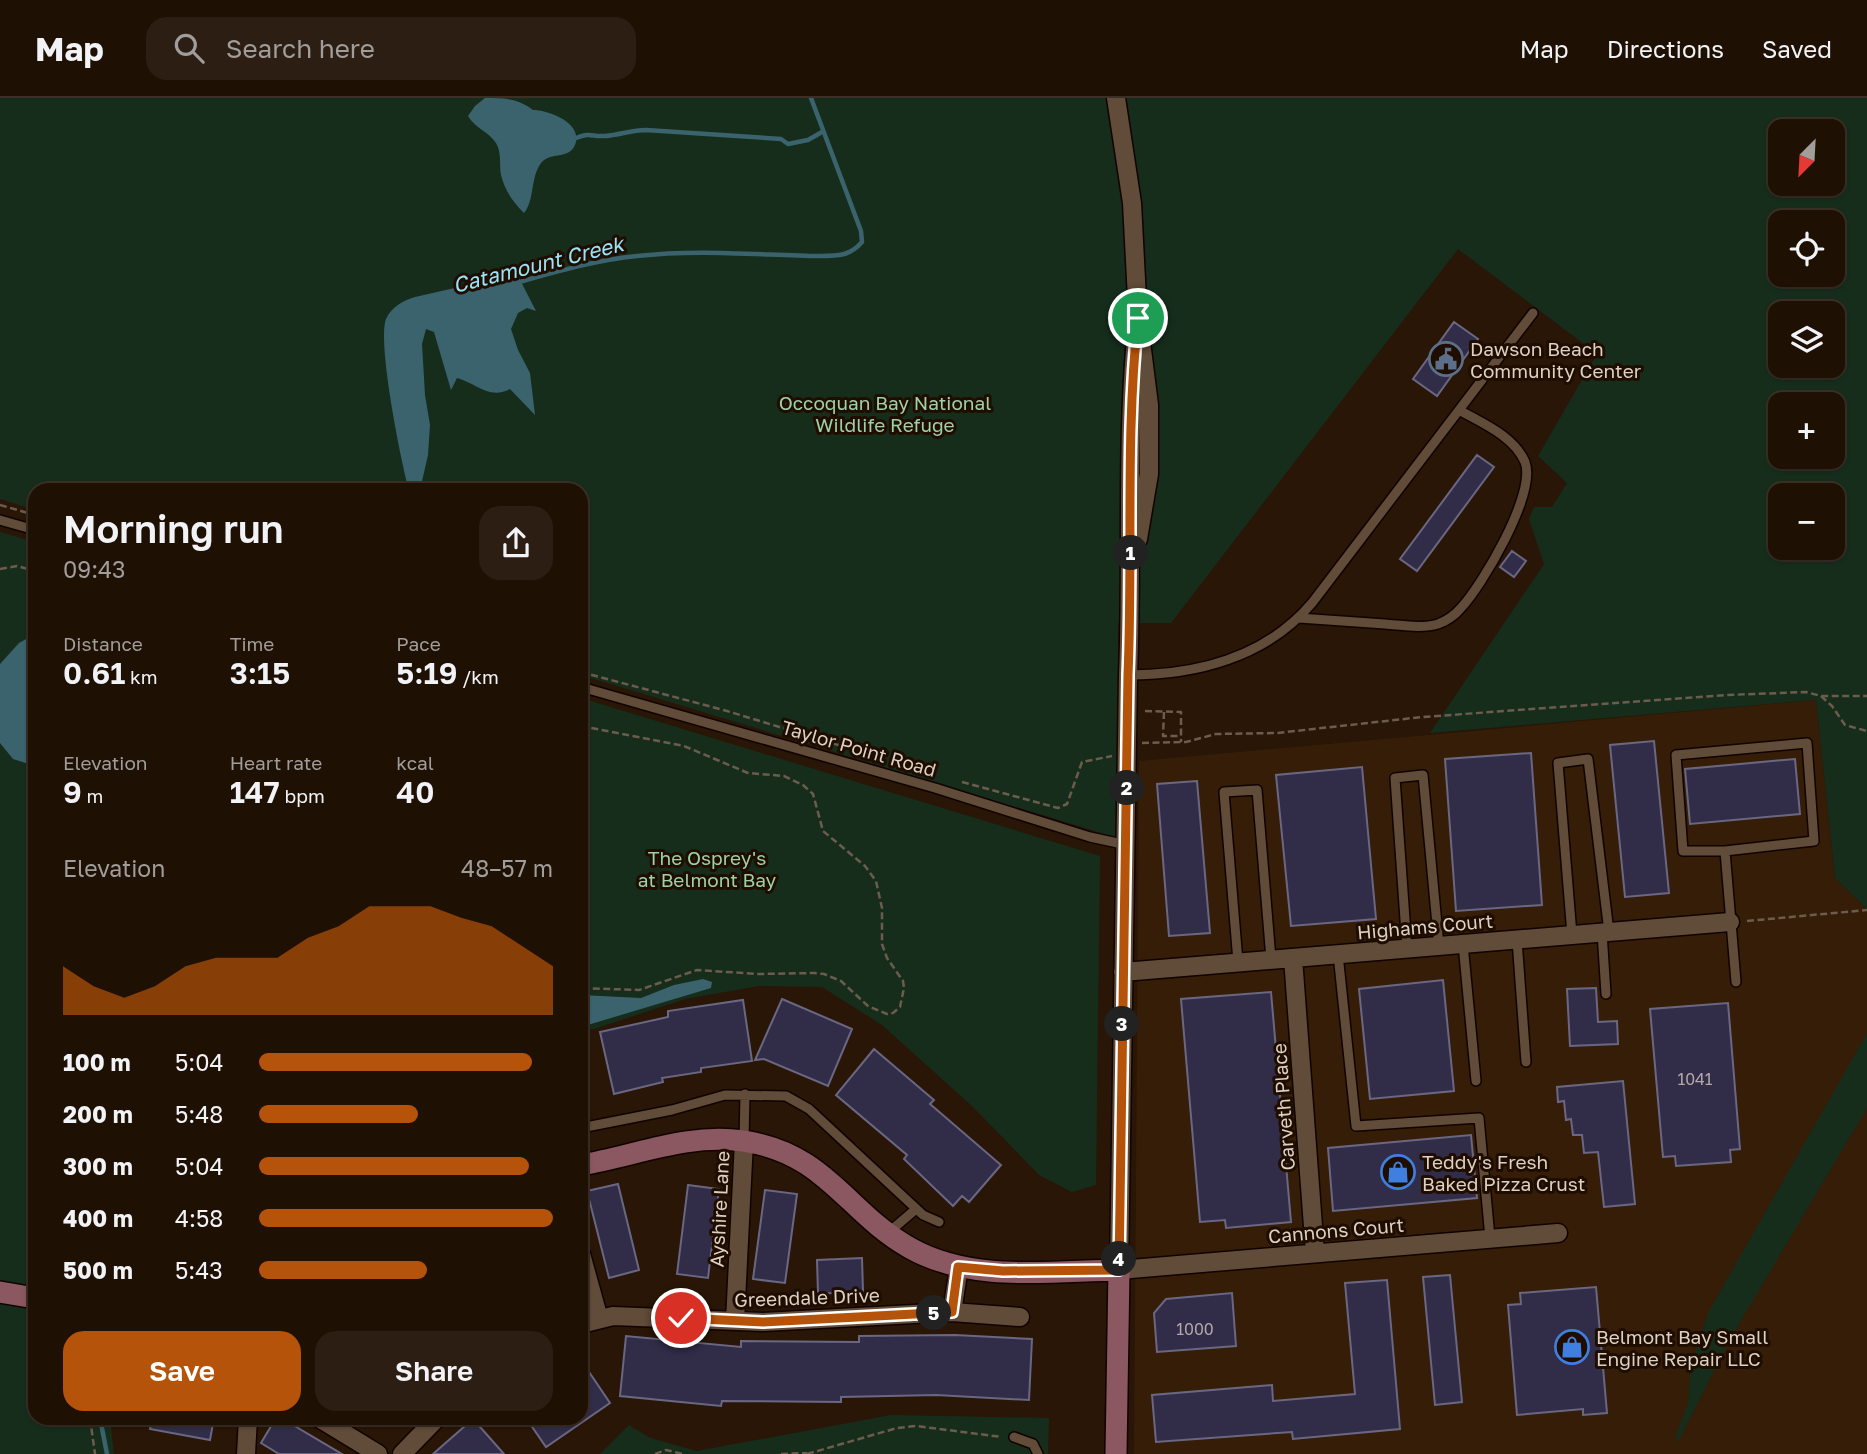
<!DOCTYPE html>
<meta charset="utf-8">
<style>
:root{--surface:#1f1004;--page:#2c1e13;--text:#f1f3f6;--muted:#a19d9a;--line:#3c3026;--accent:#b45309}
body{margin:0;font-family:"Golos Text",sans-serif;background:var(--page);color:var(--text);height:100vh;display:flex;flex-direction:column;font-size:26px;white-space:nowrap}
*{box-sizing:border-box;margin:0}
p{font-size:23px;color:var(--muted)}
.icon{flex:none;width:38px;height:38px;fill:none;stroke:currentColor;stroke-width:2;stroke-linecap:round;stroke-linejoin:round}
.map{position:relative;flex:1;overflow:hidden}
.side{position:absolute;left:28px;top:385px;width:560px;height:942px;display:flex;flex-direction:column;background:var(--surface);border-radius:21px;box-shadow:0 2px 5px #0004,0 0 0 2px var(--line)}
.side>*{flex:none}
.needle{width:46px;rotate:204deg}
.tools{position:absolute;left:1768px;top:21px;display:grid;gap:14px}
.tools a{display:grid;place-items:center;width:77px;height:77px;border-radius:14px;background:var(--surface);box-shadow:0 2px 5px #0004,0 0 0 2px var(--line);font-size:35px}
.pin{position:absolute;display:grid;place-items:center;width:60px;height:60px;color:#fff;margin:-30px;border:4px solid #fff;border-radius:50%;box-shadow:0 2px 7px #0007}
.km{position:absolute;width:35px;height:35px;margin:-18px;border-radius:50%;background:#222;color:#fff;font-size:19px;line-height:35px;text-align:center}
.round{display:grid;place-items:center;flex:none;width:74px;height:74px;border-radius:21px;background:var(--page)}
.headline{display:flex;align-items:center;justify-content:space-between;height:119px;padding:0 35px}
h1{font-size:38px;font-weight:600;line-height:52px}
.figures{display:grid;grid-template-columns:repeat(3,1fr);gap:10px;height:119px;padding:7px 35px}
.figures div{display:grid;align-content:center}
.figures b{font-size:30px;font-weight:600}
.figures small{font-size:19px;font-weight:400}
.figures p{font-size:19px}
.chart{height:196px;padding:14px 35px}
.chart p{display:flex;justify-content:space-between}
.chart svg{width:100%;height:126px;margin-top:7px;fill:var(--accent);opacity:.7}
.button{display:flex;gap:14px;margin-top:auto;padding:14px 35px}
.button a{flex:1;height:80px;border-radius:21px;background:var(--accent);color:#fff;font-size:28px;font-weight:600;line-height:80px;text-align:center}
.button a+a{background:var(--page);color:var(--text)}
ul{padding:0 35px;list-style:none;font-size:23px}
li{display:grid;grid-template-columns:112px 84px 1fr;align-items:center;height:52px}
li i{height:18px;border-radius:9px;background:var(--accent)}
header{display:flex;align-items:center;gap:42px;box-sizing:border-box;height:98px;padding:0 35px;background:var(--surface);border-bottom:2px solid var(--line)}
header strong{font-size:33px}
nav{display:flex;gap:38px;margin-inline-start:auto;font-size:24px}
.search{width:490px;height:63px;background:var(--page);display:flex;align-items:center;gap:18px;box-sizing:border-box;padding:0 24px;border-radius:21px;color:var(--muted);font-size:26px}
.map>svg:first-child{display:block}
.built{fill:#361d07}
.green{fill:#162d1c;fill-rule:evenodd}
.water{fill:#3a636e}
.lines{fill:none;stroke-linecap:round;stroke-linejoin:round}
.stream{stroke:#3a636e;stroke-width:4.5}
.building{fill:#312d49;stroke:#6a6782;stroke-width:2}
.lane-casing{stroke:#110300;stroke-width:12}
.street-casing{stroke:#110300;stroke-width:21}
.secondary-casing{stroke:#110300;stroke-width:24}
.path{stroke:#6c5c4d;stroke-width:2.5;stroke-dasharray:7 3.5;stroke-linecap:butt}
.lane{stroke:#614b39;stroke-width:9}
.street{stroke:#614b39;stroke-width:18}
.secondary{stroke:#8b5760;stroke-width:21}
.route-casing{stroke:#fff;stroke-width:14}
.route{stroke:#b45309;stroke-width:9}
.labels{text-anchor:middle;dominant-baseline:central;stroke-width:6;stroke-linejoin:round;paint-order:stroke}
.number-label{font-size:16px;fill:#b2a7a6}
.poi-label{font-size:19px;fill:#ddd0c5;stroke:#1f0d00;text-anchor:start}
.park-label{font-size:19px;fill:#9dd1a7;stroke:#1f0d00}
.street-label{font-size:19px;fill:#ddd0c5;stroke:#1f0d00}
.water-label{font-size:21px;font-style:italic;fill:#9ae4fa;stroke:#1f0d00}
</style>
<header>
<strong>Map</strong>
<div class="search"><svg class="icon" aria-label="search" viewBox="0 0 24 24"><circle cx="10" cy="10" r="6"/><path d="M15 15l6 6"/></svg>Search here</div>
<nav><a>Map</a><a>Directions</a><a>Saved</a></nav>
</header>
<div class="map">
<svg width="1867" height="1356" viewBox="0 0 1867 1356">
<rect width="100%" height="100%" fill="#291606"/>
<!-- built -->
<path class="built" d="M1816,602L1835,780L1867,811V1356H1134L1139,663Z"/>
<!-- green -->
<path class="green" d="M0,0H1867V811L1835,780L1816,602L1430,635L1544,466L1529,421L1534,409H1552L1567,385L1538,358L1597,256L1458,151L1171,525H1118L1121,741L581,577V392H35V412L0,401ZM1780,33H1832V86H1780ZM1780,124H1832V177H1780ZM1780,215H1832V268H1780ZM1780,306H1832V359H1780ZM1780,397H1832V450H1780Z
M0,434L35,444V1320H110L114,1356H0Z
M581,600L1100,758L1096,1087L1072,1094L1039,1077L973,1009L882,927L822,889L759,888L685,901L594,931L581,932Z
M1867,935V1010L1730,1241L1678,1344L1676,1337L1688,1305L1691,1267L1708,1215Z
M891,1317L1049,1320L1048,1356H600L629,1327L650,1340L697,1353Z"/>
<!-- water -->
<path class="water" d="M485,0C503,0 518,0 533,12C549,12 586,26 574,49C567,61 550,54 541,65C530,80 535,102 524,115C513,104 505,93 501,77C499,67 502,55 496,45C489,34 475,30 468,18L475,8Z
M517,176L536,213L527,210L518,215L511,231L518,252L530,275L535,317L510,291C489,302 476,285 457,280L451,292L434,234L426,231L422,246L425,297L430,327L428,357L420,392H409C401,364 377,244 386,221C392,208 403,203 415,199Z
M35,536V668L13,661L0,645V566L19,545Z
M703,881L712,884L711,890L581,929V897L641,900L674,887Z"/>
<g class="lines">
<!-- stream -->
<path class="stream" d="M576,40C591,34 591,39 605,38C620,37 631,32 646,32L781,41L788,46L808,42L822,34
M516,185C555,174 596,162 637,158C697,151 759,157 820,158C838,158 850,158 862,144L861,133L811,0
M100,1320L107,1356"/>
</g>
<!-- building -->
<path class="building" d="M1454,224L1478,241L1437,298L1413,281Z
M1477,357L1494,369L1417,473L1400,461Z
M1512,453L1526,463L1514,479L1500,469Z
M1654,643L1669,795L1625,799L1610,647Z
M1531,655L1542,807L1456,813L1445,661Z
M1795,661L1800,716L1690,726L1685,671Z
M1362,669L1376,821L1291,828L1276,677Z
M1197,683L1210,835L1169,838L1157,686Z
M1443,882L1454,993L1370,1001L1359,891Z
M1596,890L1598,924L1617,923L1618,946L1570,948L1567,891Z
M1271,894L1291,1124L1226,1130L1225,1122L1200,1124L1181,901Z
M782,901L852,931L828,988L764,961L755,962Z
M743,902L752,963L701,970V974L662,980L663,984L614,996L600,934L668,919V913Z
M1728,905L1740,1051L1730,1052L1731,1064L1676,1068L1675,1058L1663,1059L1650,911Z
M874,951L934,1002L930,1006L1001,1067L969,1104L962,1098L953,1108L904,1061L907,1057L836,997Z
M1623,983L1635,1106L1604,1109L1598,1054L1584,1055L1582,1037H1573L1571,1021L1566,1022L1564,1003L1558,1004L1557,989Z
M1471,1037L1477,1100L1333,1113L1328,1050Z
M618,1086L639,1172L609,1180L587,1093Z
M688,1087L719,1091L708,1180L677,1176Z
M765,1092L797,1096L785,1185L753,1181Z
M862,1160L863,1193L818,1196L817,1162Z
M1450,1177L1462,1304L1435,1307L1423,1179Z
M1387,1182L1400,1331L1293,1341L1292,1334L1156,1344L1152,1297L1272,1287L1273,1303L1355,1296L1345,1185Z
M1596,1189L1607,1315L1583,1317V1311L1517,1317L1508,1207L1521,1206L1520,1195Z
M1232,1195L1236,1248L1157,1254L1154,1215L1166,1201Z
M955,1237L1032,1241L1029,1302L936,1297L841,1299V1304L722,1303L721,1308L620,1298L626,1238L741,1249V1243L859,1244V1238Z
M581,1262L610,1305L546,1349L526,1320H581Z
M152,1320H214L210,1342L150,1331Z
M276,1320H281L342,1356H279L261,1345Z
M473,1321L504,1356H433Z"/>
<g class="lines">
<!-- lane casing -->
<g class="lane-casing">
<path id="lane" d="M0,422L35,432
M1299,520C1328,522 1356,524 1385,526C1401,527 1421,531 1438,526C1446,523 1454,518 1460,511C1482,488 1537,395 1525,364C1514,338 1482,325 1459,312
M1128,577C1197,577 1266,559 1312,505L1533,215
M581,589L935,690L1090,739L1127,747
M1725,753H1683L1676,657L1807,645L1814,743L1725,753L1736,884
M1602,834L1606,896
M1572,837L1558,665L1588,661L1609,834
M1517,842L1526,964
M1463,846L1476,983
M1407,850L1395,680L1423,677L1439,848
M1338,856L1356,1028L1479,1020L1490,1140
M1238,864L1224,694L1257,692L1271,861
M581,1030L672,1012L725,997L786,998L809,1011L923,1117L939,1124
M744,1043L745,996
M889,1134L916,1111
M1014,1339L1033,1346L1038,1356"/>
</g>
<!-- street casing -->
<g class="street-casing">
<path id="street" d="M1116,0L1132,105L1138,220L1149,307V376L1138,441
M1138,220C1125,338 1133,458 1128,577L1119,1172L1558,1135
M1293,860L1315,1155
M1123,874L1730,824
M581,1156L599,1221
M952,1214L1020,1219
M735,1223L744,1043
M581,1226L613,1218L763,1224L952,1214L959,1169
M319,1320L378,1356
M246,1356L248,1320
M402,1356L437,1320"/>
</g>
<!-- secondary casing -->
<g class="secondary-casing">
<path id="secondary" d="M581,1067C635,1058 687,1035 743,1043C827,1055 846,1114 910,1150C972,1185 1050,1173 1119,1172L1116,1356
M0,1194L35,1200"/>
</g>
<!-- path -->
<path class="path" d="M0,407L35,417
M0,471L17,468L35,473
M581,574L727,613L871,657
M1821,598L1832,608L1845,627L1867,633
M1145,613L1181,614V644
M1164,614L1163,638H1181
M581,628L684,648L748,675L784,678L803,687L813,696L823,733L865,768L876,783L882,810V846L887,860L903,883L904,890L900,909L893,915L887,916L868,908L841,883L824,876L814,875L758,876L697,872L639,892L581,890
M1142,645L1186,644L1216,636L1277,635L1422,619L1728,597L1806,594L1821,598H1867
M962,684L1058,710L1067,706L1082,664L1112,658
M1747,823L1867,812
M90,1320L95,1356
M655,1356L666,1352L683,1356
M781,1356L807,1355
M807,1356L897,1330L916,1328L1002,1339"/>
<!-- lane -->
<use href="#lane" class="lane"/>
<!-- street -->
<use href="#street" class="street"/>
<!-- secondary -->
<use href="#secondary" class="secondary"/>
</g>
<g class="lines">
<!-- route casing -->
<g class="route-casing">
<path id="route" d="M681,1220L763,1224L952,1214L958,1169L1003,1173L1119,1172L1128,577C1133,458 1125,338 1138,220"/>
</g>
<!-- route -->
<use href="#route" class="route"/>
</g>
<!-- icons -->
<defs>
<g id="civic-ring" transform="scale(1.75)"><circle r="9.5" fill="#1f0d00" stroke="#5c6f8a" stroke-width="1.5"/><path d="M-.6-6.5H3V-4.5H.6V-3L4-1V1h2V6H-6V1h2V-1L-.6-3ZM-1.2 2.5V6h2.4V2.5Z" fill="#5c6f8a"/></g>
<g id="shop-ring" transform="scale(1.75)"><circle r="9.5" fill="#1f0d00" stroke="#3f7fe0" stroke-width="1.5"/><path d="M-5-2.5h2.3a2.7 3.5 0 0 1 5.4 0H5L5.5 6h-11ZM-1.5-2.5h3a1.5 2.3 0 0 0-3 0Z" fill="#3f7fe0"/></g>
</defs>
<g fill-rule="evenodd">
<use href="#civic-ring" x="1446" y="261"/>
<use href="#shop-ring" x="1398" y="1074"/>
<use href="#shop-ring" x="1572" y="1249"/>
</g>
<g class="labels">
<!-- number labels -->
<g class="number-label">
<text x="1695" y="981">1041</text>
<text x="1195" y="1231">1000</text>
</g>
<!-- poi labels -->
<g class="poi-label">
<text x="1470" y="250">Dawson Beach<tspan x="1470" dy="22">Community Center</tspan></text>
<text x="1422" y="1063">Teddy's Fresh<tspan x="1422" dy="22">Baked Pizza Crust</tspan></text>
<text x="1596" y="1238">Belmont Bay Small<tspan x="1596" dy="22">Engine Repair LLC</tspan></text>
</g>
<!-- park labels -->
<g class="park-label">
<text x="885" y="304">Occoquan Bay National<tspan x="885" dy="22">Wildlife Refuge</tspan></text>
<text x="707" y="759">The Osprey's<tspan x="707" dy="22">at Belmont Bay</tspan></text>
</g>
<!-- street labels -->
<g class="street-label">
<text transform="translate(859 650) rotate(16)">Taylor Point Road</text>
<text transform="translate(1425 828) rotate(-5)">Highams Court</text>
<text transform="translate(1283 1009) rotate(-94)">Carveth Place</text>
<text transform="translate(719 1111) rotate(-87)">Ayshire Lane</text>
<text transform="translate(1336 1132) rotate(-5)">Cannons Court</text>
<text transform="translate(807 1199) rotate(-2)">Greendale Drive</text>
</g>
<!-- water labels -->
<g class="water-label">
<text transform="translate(538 166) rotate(-14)">Catamount Creek</text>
</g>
</g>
</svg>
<div class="tools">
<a><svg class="needle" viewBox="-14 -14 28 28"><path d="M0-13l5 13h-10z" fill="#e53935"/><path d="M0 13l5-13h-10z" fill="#a19d9a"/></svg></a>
<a><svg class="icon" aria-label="locate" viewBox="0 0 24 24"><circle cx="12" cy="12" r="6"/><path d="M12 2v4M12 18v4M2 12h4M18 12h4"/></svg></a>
<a><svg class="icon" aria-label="layers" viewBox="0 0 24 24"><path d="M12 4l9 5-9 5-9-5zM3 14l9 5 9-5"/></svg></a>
<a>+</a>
<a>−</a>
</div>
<div class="pin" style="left:1138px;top:220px;background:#1e9e55"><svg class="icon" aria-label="arrive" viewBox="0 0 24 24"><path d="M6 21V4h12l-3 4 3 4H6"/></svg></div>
<div class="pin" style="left:681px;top:1220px;background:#d93025"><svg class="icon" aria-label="check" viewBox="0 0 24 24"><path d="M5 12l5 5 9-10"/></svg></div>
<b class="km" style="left:1131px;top:455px">1</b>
<b class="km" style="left:1127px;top:690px">2</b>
<b class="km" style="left:1122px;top:926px">3</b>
<b class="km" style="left:1119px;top:1161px">4</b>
<b class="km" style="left:934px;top:1215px">5</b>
<section class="side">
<div class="headline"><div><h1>Morning run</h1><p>09:43</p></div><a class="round"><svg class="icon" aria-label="share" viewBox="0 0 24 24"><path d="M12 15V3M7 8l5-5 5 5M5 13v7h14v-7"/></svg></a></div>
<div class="figures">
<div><p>Distance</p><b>0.61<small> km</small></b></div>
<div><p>Time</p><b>3:15</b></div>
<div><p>Pace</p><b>5:19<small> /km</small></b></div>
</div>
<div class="figures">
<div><p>Elevation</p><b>9<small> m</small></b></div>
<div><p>Heart rate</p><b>147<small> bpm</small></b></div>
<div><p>kcal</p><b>40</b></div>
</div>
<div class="chart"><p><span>Elevation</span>48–57 m</p>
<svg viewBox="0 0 160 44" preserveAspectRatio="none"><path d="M0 44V27L10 34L20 38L30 34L40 27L50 24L60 24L70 24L80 17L90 13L100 6L110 6L120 6L130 10L140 13L150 20L160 27V44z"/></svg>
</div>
<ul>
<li><b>100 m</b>5:04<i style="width:93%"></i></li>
<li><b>200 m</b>5:48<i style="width:54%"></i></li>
<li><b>300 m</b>5:04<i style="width:92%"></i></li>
<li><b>400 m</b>4:58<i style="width:100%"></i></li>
<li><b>500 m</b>5:43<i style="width:57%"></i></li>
</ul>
<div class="button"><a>Save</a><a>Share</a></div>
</section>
</div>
